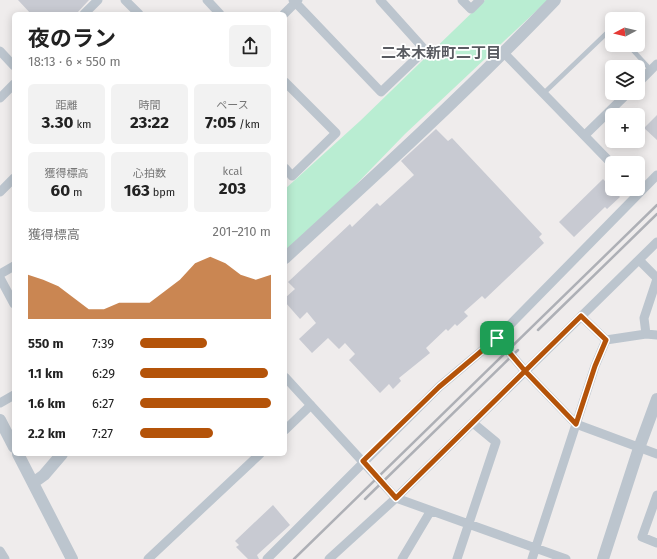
<!DOCTYPE html>
<html lang="ja">
<meta charset="utf-8">
<style>
:root{--surface:#fff;--page:#f2f2f2;--text:#222;--muted:#767676;--accent:#b45309}
body{margin:0;font-family:"Fira Sans","Noto Sans JP",sans-serif;background:var(--page);color:var(--text);height:100vh;display:flex;flex-direction:column;font-size:15px;white-space:nowrap}
*{box-sizing:border-box;margin:0}
p{font-size:13px;color:var(--muted)}
.icon{flex:none;width:22px;height:22px;fill:none;stroke:currentColor;stroke-width:2;stroke-linecap:round;stroke-linejoin:round}
.map{position:relative;flex:1;overflow:hidden}
.panel{position:absolute;left:12px;top:12px;width:275px;height:444px;display:flex;flex-direction:column;background:var(--surface);border-radius:6px;box-shadow:0 2px 10px #0003}
.panel>*{flex:none}
.needle{width:26px;rotate:263deg}
.fabs{position:absolute;left:605px;top:12px;display:grid;gap:8px}
.fabs a{display:grid;place-items:center;width:40px;height:40px;border-radius:6px;background:var(--surface);box-shadow:0 2px 10px #0003;font-size:20px}
.pin{position:absolute;display:grid;place-items:center;width:34px;height:34px;color:#fff;margin:-17px;border-radius:8px;box-shadow:0 2px 6px #0006}
.round{display:grid;place-items:center;flex:none;width:42px;height:42px;border-radius:6px;background:var(--page)}
.head{display:flex;align-items:center;justify-content:space-between;height:68px;padding:0 16px}
h1{font-size:22px;font-weight:700;line-height:30px}
.figures{display:grid;grid-template-columns:repeat(3,1fr);gap:6px;height:68px;padding:4px 16px}
.figures div{display:grid;align-content:center;border-radius:6px;background:var(--page);text-align:center}
.figures b{font-size:17px;font-weight:700}
.figures small{font-size:11px;font-weight:400}
.figures p{font-size:11px}
.chart{height:112px;padding:8px 16px}
.chart p{display:flex;justify-content:space-between}
.chart svg{width:100%;height:72px;margin-top:4px;fill:var(--accent);opacity:.7}
ul{padding:0 16px;list-style:none;font-size:13px}
li{display:grid;grid-template-columns:64px 48px 1fr;align-items:center;height:30px}
li i{height:10px;border-radius:5px;background:var(--accent)}
.map>svg:first-child{display:block}
.green{fill:#b9edd2}
.building{fill:#c8cad2}
.lines{fill:none;stroke-linecap:round;stroke-linejoin:round}
.service{stroke:#bcc5ce;stroke-width:4.5}
.minor{stroke:#bcc5ce;stroke-width:9}
.tertiary{stroke:#bcc5ce;stroke-width:12}
.rail{stroke:#aeb0b6;stroke-width:2.5}
.route-casing{stroke:#fff;stroke-width:8}
.route{stroke:#b45309;stroke-width:5}
.labels{text-anchor:middle;dominant-baseline:central;stroke-width:3.5;stroke-linejoin:round;paint-order:stroke}
.neighbourhood-label{font-size:15px;font-weight:bold;fill:#595b61;stroke:#fff}
</style>
<div class="map">
<svg width="657" height="559" viewBox="0 0 657 559">
<rect width="100%" height="100%" fill="#efecec"/>
<!-- green -->
<path class="green" d="M485,0H548L405,134L341,200L285,251V189L360,121Z"/>
<!-- building -->
<path class="building" d="M18,0H89L76,14H31Z
M657,115V140L644,128Z
M436,129L448,141L452,138L542,234L539,237L544,243L485,299L482,296L464,312L468,316L457,326L455,324L448,331L446,329L426,348L430,353L399,378L401,381L393,389L389,384L380,393L349,360L355,354L345,343L339,349L328,338L312,353L299,339L316,323L307,312L300,319L285,302V298L295,289L288,282L350,224L352,227L377,203L380,206L414,175L401,161Z
M603,179L620,197L607,209L605,207L574,237L559,222Z
M273,505L290,525L257,555L259,559H248L236,547L239,545L235,541Z"/>
<g class="lines">
<!-- service -->
<path class="service" d="M628,45L651,70
M544,93L612,28"/>
<!-- minor -->
<path class="minor" d="M125,0L139,14
M207,0L220,14
M293,0L381,92L425,50L380,0
M462,0L471,9L480,0
M84,14L98,0
M284,14L298,0
M0,51L14,66
M504,53L612,164
M285,82L336,133L292,176L285,168
M638,83L657,64
M0,98L14,84
M585,135L628,93
M0,192L14,178
M639,260L657,278
M0,274L14,266
M0,278L14,304
M581,316L606,340
M646,334L644,318L657,279
M497,338L525,371L576,424L657,454
M606,340L646,334L657,335
M285,377L396,498L566,559
M0,403L14,395
M285,430L311,405
M657,495L642,537L657,543
M0,551L5,559
M148,559L260,454
M267,559L439,387L497,338L657,175
M329,559L396,498L657,242
M402,559L430,512
M457,559L496,442L473,423
M532,559L595,366L606,340"/>
<!-- tertiary -->
<path class="tertiary" d="M285,258C377,174 469,90 555,0
M0,420L14,447
M18,454L72,559
M33,483L44,475L62,454
M603,559L639,448L657,399"/>
<!-- rail -->
<path class="rail" d="M538,330L657,214
M365,499L518,350
M294,559L657,205"/>
</g>
<g class="lines">
<!-- route casing -->
<g class="route-casing">
<path id="route" d="M497,338L439,387L363,461L396,498L525,371L576,424L595,366L606,340L581,316L525,371L497,338"/>
</g>
<!-- route -->
<use href="#route" class="route"/>
</g>
<g class="labels">
<!-- neighbourhood labels -->
<g class="neighbourhood-label">
<text x="441" y="53">二本木新町二丁目</text>
</g>
</g>
</svg>
<div class="fabs">
<a><svg class="needle" viewBox="-14 -14 28 28"><path d="M0-13l5 13h-10z" fill="#e53935"/><path d="M0 13l5-13h-10z" fill="#767676"/></svg></a>
<a><svg class="icon" aria-label="layers" viewBox="0 0 24 24"><path d="M12 4l9 5-9 5-9-5zM3 14l9 5 9-5"/></svg></a>
<a>+</a>
<a>−</a>
</div>
<div class="pin" style="left:497px;top:338px;background:#1e9e55"><svg class="icon" aria-label="arrive" viewBox="0 0 24 24"><path d="M6 21V4h12l-3 4 3 4H6"/></svg></div>
<section class="panel">
<div class="head"><div><h1>夜のラン</h1><p>18:13 · 6 × 550 m</p></div><a class="round"><svg class="icon" aria-label="share" viewBox="0 0 24 24"><path d="M12 15V3M7 8l5-5 5 5M5 13v7h14v-7"/></svg></a></div>
<div class="figures">
<div><p>距離</p><b>3.30<small> km</small></b></div>
<div><p>時間</p><b>23:22</b></div>
<div><p>ペース</p><b>7:05<small> /km</small></b></div>
</div>
<div class="figures">
<div><p>獲得標高</p><b>60<small> m</small></b></div>
<div><p>心拍数</p><b>163<small> bpm</small></b></div>
<div><p>kcal</p><b>203</b></div>
</div>
<div class="chart"><p><span>獲得標高</span>201–210 m</p>
<svg viewBox="0 0 160 44" preserveAspectRatio="none"><path d="M0 44V17L10 20L20 24L30 31L40 38L50 38L60 34L70 34L80 34L90 27L100 20L110 10L120 6L130 10L140 17L150 20L160 17V44z"/></svg>
</div>
<ul>
<li><b>550 m</b>7:39<i style="width:51%"></i></li>
<li><b>1.1 km</b>6:29<i style="width:98%"></i></li>
<li><b>1.6 km</b>6:27<i style="width:100%"></i></li>
<li><b>2.2 km</b>7:27<i style="width:56%"></i></li>
</ul>
</section>
</div>
